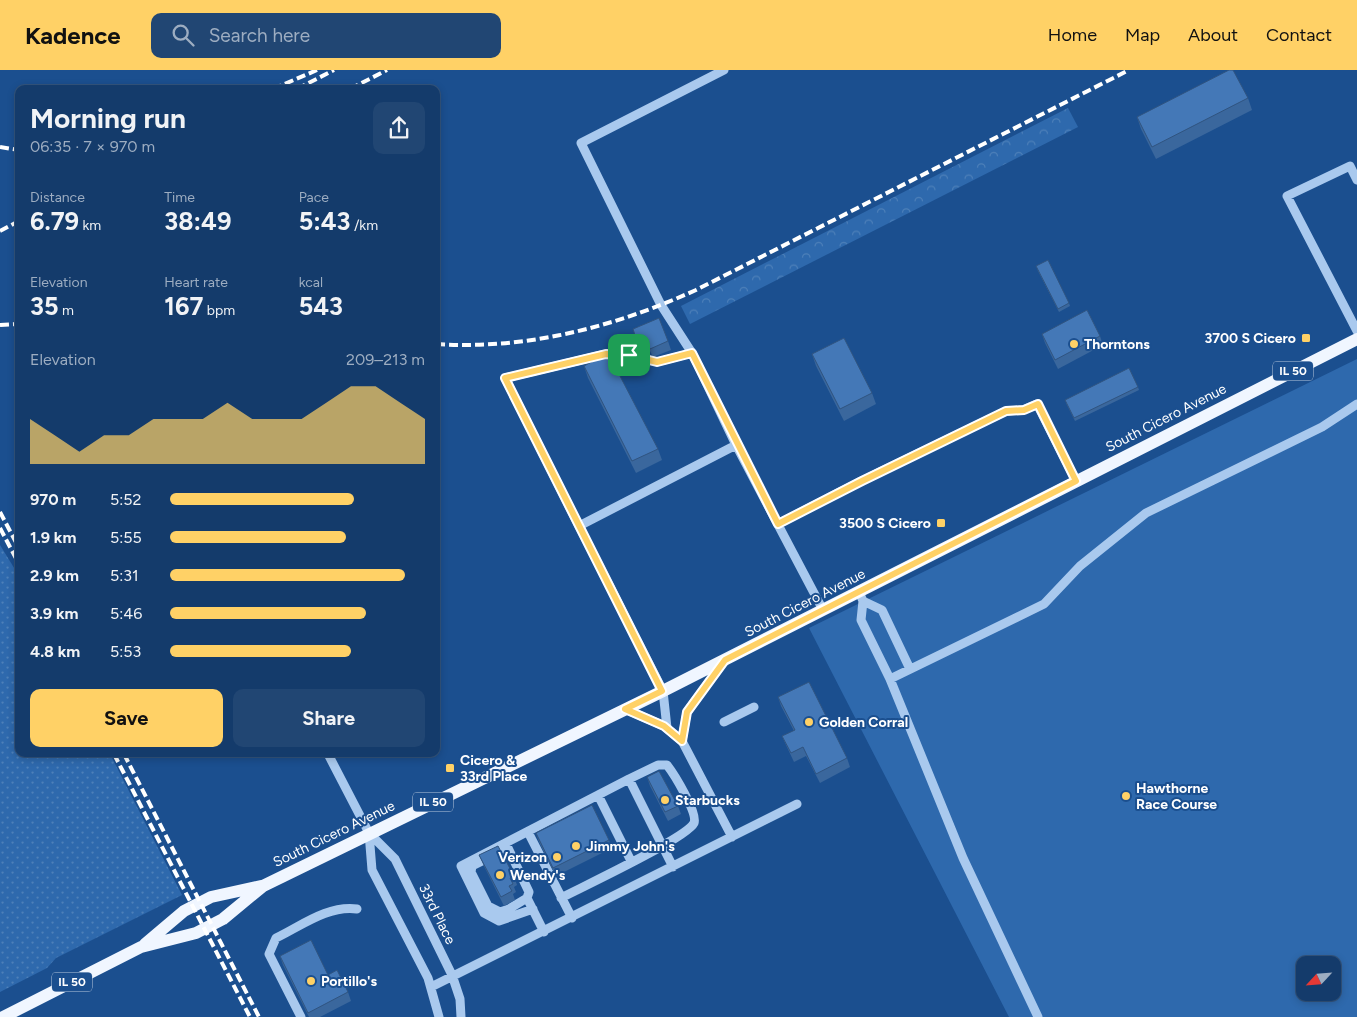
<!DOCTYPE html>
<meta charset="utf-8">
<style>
:root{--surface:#143b6b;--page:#214673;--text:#f1f3f6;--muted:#9dadc1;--line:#33557e;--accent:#ffd166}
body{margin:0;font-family:Figtree,sans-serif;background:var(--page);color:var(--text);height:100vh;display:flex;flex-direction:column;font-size:19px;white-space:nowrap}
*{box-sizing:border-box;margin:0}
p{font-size:16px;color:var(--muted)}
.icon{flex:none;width:28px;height:28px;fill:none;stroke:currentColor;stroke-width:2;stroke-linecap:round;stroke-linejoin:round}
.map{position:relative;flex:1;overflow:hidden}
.sheet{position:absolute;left:15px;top:15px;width:425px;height:672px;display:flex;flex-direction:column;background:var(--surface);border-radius:10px;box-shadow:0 2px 8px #0003,0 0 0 1px var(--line)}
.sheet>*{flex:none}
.needle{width:32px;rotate:244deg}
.fabs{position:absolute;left:1296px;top:886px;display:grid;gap:10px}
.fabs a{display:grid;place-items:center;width:45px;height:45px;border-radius:10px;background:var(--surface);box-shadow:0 2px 8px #0003,0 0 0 1px var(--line);font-size:25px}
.pin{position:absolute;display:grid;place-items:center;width:42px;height:42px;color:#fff;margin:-21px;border-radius:10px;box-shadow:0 2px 8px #0006}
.round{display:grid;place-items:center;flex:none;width:52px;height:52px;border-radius:10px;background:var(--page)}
.head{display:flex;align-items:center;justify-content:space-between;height:85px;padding:0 15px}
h1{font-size:28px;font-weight:700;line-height:38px}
.figures{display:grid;grid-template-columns:repeat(3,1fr);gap:8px;height:85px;padding:5px 15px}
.figures div{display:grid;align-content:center}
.figures b{font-size:25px;font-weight:700}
.figures small{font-size:14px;font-weight:400}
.figures p{font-size:14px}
.chart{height:140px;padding:10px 15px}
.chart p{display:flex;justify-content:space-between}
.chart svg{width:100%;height:90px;margin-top:5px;fill:var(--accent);opacity:.7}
.action{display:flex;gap:10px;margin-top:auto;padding:10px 15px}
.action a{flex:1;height:58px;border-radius:10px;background:var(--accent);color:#111;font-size:20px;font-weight:700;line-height:58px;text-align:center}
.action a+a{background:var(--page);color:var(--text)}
ul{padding:0 15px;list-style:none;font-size:16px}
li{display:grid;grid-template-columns:80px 60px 1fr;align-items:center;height:38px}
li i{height:12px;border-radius:6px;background:var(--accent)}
header{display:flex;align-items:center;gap:30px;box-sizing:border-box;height:70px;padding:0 25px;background:var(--accent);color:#111}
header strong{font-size:24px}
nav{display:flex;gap:28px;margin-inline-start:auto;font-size:18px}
.search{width:350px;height:45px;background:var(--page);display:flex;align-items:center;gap:12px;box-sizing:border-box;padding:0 18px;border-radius:10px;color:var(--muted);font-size:19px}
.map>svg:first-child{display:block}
.grass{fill:url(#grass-dots)}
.forest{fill:url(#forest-crowns)}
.park{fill:#2e69ad;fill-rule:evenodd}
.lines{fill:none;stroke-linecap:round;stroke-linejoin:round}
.minor{stroke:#a9c9ee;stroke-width:9}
.major{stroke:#f0f6ff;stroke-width:12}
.rail{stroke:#fff;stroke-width:4;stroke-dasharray:9 4;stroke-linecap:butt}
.wall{fill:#3a679d}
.building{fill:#4478b7;stroke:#305480}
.route-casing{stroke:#fff;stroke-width:10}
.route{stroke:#ffd166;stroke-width:6}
.poi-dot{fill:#ffd166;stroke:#1b4f8f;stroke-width:2}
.labels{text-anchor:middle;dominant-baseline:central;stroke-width:4;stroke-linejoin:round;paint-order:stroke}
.shield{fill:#1b4f8f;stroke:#bbcadd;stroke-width:1}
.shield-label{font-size:12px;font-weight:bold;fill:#fff}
.poi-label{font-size:14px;font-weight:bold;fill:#fff;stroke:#1b4f8f;text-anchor:start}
.street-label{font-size:14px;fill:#fff;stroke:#1b4f8f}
</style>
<header>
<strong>Kadence</strong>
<div class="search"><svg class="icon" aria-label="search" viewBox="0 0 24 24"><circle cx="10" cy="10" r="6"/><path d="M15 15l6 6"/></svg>Search here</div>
<nav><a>Home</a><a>Map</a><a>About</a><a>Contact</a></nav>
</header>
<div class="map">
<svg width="1357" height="947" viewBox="0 0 1357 947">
<defs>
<pattern id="grass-dots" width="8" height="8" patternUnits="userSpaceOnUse" patternTransform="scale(1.25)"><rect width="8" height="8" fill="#2e69ad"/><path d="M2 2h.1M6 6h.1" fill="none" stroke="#4d80b9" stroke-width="1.8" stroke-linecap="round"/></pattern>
<pattern id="forest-crowns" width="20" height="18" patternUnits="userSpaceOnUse" patternTransform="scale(1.25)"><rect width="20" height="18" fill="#2e69ad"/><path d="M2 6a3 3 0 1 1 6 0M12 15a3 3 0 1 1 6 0" fill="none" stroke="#4d80b9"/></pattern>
</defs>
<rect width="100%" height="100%" fill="#1b4f8f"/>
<!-- grass -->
<path class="grass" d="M0,475L19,506V684H110L182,825L56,888L47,898L0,922Z"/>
<!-- forest -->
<path class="forest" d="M1068,38L1078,57L690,254L681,236Z"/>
<!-- park -->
<path class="park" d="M1357,289V947H1009L809,558ZM1305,895H1332V922H1305Z"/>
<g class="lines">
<!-- minor -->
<path class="minor" d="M724,0L581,73L661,235L692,283L736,375L823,540
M1357,110L1350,96L1287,126L1357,261
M692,283L657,292L629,285L606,284L505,308L579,456L736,375
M778,454L861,411L1006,341L1023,340L1037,334L1076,411
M579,456L663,621L667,658
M859,522L863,531L861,550L890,609L963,788L1038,947
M863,531L882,540L910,599
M890,609L1044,534L1080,496L1146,443L1322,357L1357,334
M625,639L664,656L682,671L732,767
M724,652L754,637
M682,671L687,642L724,591
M328,684L369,763L395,789L452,905L460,929L461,947
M629,709L673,797
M598,725L631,791
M528,762L572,848
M369,763L372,800L428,908L439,947
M527,828L509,839L500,842L488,836L471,802L472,796L508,778L529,822L527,828L544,862
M533,839L499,851L484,843L461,796L629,709L658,695H667C674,704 698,743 694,753C687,768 582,817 561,828
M431,917L797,734
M301,947L269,884L276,868C301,856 328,835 357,839"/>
<!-- major -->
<path class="major" d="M145,874L184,841L211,827L261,816
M3,947L141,877L196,863L223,849L263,816L663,621L1357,269"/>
<!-- rail -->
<path class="rail" d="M273,19L317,0
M297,19L334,0
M350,19L387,0
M0,77L19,80
M0,161L19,151
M0,255L19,254
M436,274C527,280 614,257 696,220L1129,0
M0,442L19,478
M0,458L19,494
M114,684L250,947
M124,684L259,947"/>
</g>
<!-- wall -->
<path class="wall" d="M1248,28L1252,40L1156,89L1141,59L1137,47Z
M1037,199L1069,233L1070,236L1059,242Z
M633,259L668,271L671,280L653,287L648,277L641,280Z
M1042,264L1100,266L1103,275L1058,299L1045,273Z
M812,284L872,323L876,334L844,351L816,296Z
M584,296L658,379L662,390L636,403L588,308Z
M1138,317L1139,320L1075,351L1066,333Z
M778,627L847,688L850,697L820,713L806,686L794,692L786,675L782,666L794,661L781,636Z
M647,707L678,736L681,744L668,751L650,716Z
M536,763L609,770L612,778L556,806L539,772Z
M479,785L514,806L517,815L514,817L516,822L513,824L515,830L504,836L483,794Z
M280,886L328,905L348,922L351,931L320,947H309L283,895Z"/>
<!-- building -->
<path class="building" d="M1229,0H1233L1248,28L1152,77L1137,47Z
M1048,190L1069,233L1058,239L1036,196Z
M1087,240L1100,266L1055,290L1042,264Z
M659,248L668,271L650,279L645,269L637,271L633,259Z
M844,268L872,323L840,339L812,284Z
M608,283L658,379L632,391L584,296Z
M1129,298L1138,317L1074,348L1065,330Z
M809,612L847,688L816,704L803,677L791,683L782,666L795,660L778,627Z
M659,701L678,736L665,742L647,707Z
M592,735L609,770L553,798L536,763Z
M498,776L514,806L510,808L513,814L509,816L512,821L501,827L479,785Z
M311,870L328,905L337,900L348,922L308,943L280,886Z"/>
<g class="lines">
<!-- route casing -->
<g class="route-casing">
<path id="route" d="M692,283L778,454L862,411L1006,341L1024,340L1038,334L1076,411L725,590L687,642L682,671L664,656L625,639L662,621L505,308L606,284L629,285L657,292Z"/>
</g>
<!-- route -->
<use href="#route" class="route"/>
</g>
<!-- markers -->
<g class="poi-dot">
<rect x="1301" y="263" width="10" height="10" rx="2.5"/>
<circle cx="1074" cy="274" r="5"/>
<rect x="936" y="448" width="10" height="10" rx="2.5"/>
<circle cx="809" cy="652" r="5"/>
<rect x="445" y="693" width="10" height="10" rx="2.5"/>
<circle cx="1126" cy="726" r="5"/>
<circle cx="665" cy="730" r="5"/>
<circle cx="576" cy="776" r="5"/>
<circle cx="557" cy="787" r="5"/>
<circle cx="500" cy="805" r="5"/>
<circle cx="311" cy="911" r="5"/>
</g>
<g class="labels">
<!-- shield labels -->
<g class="shield">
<rect x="1273" y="291.5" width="40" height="19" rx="4"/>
<rect x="413" y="722.5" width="40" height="19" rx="4"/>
<rect x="52" y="902.5" width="40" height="19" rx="4"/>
</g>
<g class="shield-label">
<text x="1293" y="301">IL 50</text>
<text x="433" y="732">IL 50</text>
<text x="72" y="912">IL 50</text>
</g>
<!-- poi labels -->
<g class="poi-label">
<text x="1296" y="268" text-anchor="end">3700 S Cicero</text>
<text x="1084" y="274">Thorntons</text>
<text x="931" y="453" text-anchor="end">3500 S Cicero</text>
<text x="819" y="652">Golden Corral</text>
<text x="460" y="690">Cicero &amp;<tspan x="460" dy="16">33rd Place</tspan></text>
<text x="1136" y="718">Hawthorne<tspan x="1136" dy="16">Race Course</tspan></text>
<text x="675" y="730">Starbucks</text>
<text x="586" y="776">Jimmy John's</text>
<text x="547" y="787" text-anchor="end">Verizon</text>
<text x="510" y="805">Wendy's</text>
<text x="321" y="911">Portillo's</text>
</g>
<!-- street labels -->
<g class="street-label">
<text transform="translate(1166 348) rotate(-27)">South Cicero Avenue</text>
<text transform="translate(805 533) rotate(-27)">South Cicero Avenue</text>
<text transform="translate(334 764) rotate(-26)">South Cicero Avenue</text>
<text transform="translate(437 844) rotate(64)">33rd Place</text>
</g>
</g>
</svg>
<div class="fabs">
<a><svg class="needle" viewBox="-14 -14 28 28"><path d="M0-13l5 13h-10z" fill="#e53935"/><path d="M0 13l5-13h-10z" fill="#9dadc1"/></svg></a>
</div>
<div class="pin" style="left:629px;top:285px;background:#1e9e55"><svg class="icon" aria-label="arrive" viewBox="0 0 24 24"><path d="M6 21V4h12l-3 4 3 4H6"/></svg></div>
<section class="sheet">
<div class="head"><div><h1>Morning run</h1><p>06:35 · 7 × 970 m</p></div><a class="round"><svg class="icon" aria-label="share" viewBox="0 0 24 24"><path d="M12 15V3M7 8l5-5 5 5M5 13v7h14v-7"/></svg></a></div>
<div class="figures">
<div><p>Distance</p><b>6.79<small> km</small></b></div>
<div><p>Time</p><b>38:49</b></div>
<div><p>Pace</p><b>5:43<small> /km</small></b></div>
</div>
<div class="figures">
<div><p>Elevation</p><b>35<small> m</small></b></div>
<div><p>Heart rate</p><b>167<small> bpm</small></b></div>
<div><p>kcal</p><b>543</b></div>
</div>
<div class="chart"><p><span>Elevation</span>209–213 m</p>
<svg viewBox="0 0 160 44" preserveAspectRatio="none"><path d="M0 44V22L10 30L20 38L30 30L40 30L50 22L60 22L70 22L80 14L90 22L100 22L110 22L120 14L130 6L140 6L150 14L160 22V44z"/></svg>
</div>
<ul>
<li><b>970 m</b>5:52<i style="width:72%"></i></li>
<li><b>1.9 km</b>5:55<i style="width:69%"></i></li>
<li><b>2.9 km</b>5:31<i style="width:92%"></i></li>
<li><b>3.9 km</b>5:46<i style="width:77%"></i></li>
<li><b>4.8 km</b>5:53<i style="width:71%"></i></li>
</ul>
<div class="action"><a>Save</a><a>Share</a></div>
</section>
</div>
